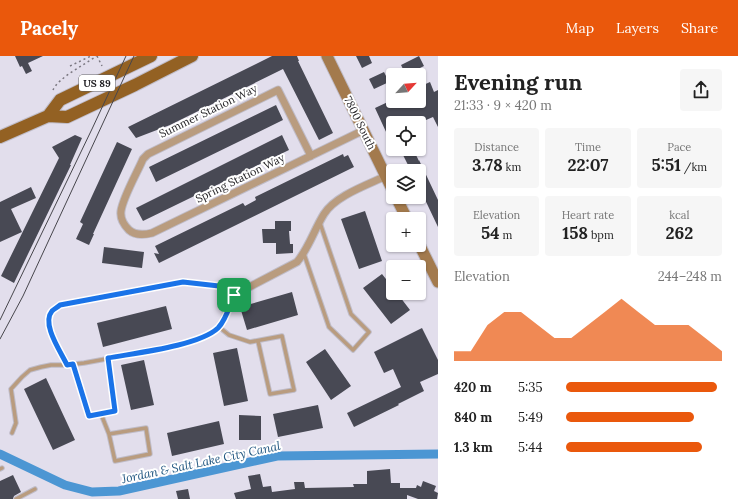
<!DOCTYPE html>
<meta charset="utf-8">
<style>
:root{--surface:#fff;--page:#f6f6f6;--text:#222;--muted:#767676;--accent:#ea580c}
body{margin:0;font-family:Lora,serif;background:var(--page);color:var(--text);height:100vh;display:flex;flex-direction:column;font-size:15px;white-space:nowrap}
*{box-sizing:border-box;margin:0}
p{font-size:13px;color:var(--muted)}
.icon{flex:none;width:22px;height:22px;fill:none;stroke:currentColor;stroke-width:2;stroke-linecap:round;stroke-linejoin:round}
.map{position:relative;flex:1;overflow:hidden}
.side{display:flex;flex-direction:column;background:var(--surface);width:300px}
.side>*{flex:none}
.needle{width:26px;rotate:64deg}
.tools{position:absolute;left:386px;top:12px;display:grid;gap:8px}
.tools a{display:grid;place-items:center;width:40px;height:40px;border-radius:4px;background:var(--surface);box-shadow:0 1px 3px #0004;font-size:20px}
.pin{position:absolute;display:grid;place-items:center;width:34px;height:34px;color:#fff;margin:-17px;border-radius:8px;box-shadow:0 2px 6px #0006}
.round{display:grid;place-items:center;flex:none;width:42px;height:42px;border-radius:4px;background:var(--page)}
.overview{display:flex;align-items:center;justify-content:space-between;height:68px;padding:0 16px}
h1{font-size:22px;font-weight:700;line-height:30px}
.stats{display:grid;grid-template-columns:repeat(3,1fr);gap:6px;height:68px;padding:4px 16px}
.stats div{display:grid;align-content:center;border-radius:4px;background:var(--page);text-align:center}
.stats b{font-size:17px;font-weight:700}
.stats small{font-size:11px;font-weight:400}
.stats p{font-size:11px}
.chart{height:112px;padding:8px 16px}
.chart p{display:flex;justify-content:space-between}
.chart svg{width:100%;height:72px;margin-top:4px;fill:var(--accent);opacity:.7}
ul{padding:0 16px;list-style:none;font-size:13px}
li{display:grid;grid-template-columns:64px 48px 1fr;align-items:center;height:30px}
li i{height:10px;border-radius:5px;background:var(--accent)}
header{display:flex;align-items:center;gap:24px;box-sizing:border-box;height:56px;padding:0 20px;background:var(--accent);color:#fff}
header strong{font-size:19px}
nav{display:flex;gap:22px;margin-inline-start:auto;font-size:14px}
main{display:flex;flex:1;min-height:0}
.map>svg:first-child{display:block}
.lines{fill:none;stroke-linecap:round;stroke-linejoin:round}
.canal{stroke:#4c96d3;stroke-width:9}
.building{fill:#484954}
.service-casing{stroke:#bfbcc8;stroke-width:5.5}
.minor-casing{stroke:#bfbcc8;stroke-width:9}
.secondary-casing{stroke:#bfbcc8;stroke-width:13}
.primary-casing{stroke:#bfbcc8;stroke-width:14}
.path{stroke:#7b7881;stroke-width:1.5;stroke-dasharray:2 3;stroke-linecap:butt}
.service{stroke:#b99c7f;stroke-width:3.5}
.minor{stroke:#b99c7f;stroke-width:7}
.secondary{stroke:#a37a4d;stroke-width:11}
.primary{stroke:#936123;stroke-width:12}
.tram{stroke:#47464c;stroke-width:1}
.route-casing{stroke:#fff;stroke-width:8}
.route{stroke:#1a73e8;stroke-width:5}
.labels{text-anchor:middle;dominant-baseline:central;stroke-width:4;stroke-linejoin:round;paint-order:stroke}
.shield{fill:#fff;stroke:#636265;stroke-width:1}
.shield-label{font-size:10px;font-weight:bold;fill:#201f23}
.street-label{font-size:11px;fill:#201f23;stroke:#fff}
.water-label{font-size:12px;font-style:italic;fill:#235882;stroke:#fff}
</style>
<header>
<strong>Pacely</strong>
<nav><a>Map</a><a>Layers</a><a>Share</a></nav>
</header>
<main>
<div class="map">
<svg width="438" height="443" viewBox="0 0 438 443">
<rect width="100%" height="100%" fill="#e2deec"/>
<g class="lines">
<!-- canal -->
<path class="canal" d="M0,398L65,429L92,436L119,435L277,400L438,398"/>
</g>
<!-- building -->
<path class="building" d="M15,0H43L28,7L32,15L26,18L22,10L20,11Z
M272,0H297L299,5H298L333,77L319,84L283,13L170,69L136,82L128,71Z
M356,0H369L372,7L362,12Z
M419,0L424,10L406,19L401,9Z
M384,16L389,26L374,33L369,23Z
M430,26L434,36L438,34V71L433,61L419,67H393V91L375,52L390,45H419V31Z
M276,49L283,64L156,126L149,111Z
M75,79L82,82L70,109H71L14,227L1,220L59,102L52,91Z
M282,79L289,94L143,165L136,152Z
M117,86L132,93L93,178H94L89,189L76,183L83,168L80,166Z
M400,93H413L419,105V104L438,144V171L419,131V115H411Z
M343,98L344,101L348,99L354,111L159,207L154,197L159,198L155,190L243,147L245,150L256,144L255,141Z
M31,131L36,142L11,153L22,176L0,186V146Z
M365,155L382,205L359,213L341,163Z
M275,165H291V175H289L290,188H293V197L276,198V187H263L262,173H275Z
M104,191L144,196L142,212L102,207Z
M382,218L393,232V237H397L410,254L391,268L363,232Z
M292,236L298,259L247,274L240,251Z
M166,250L172,273L103,291L97,267Z
M422,272L438,304V318L420,326L424,335L398,348L399,349L354,371L347,357L401,331L393,313L384,317L374,296Z
M237,292L248,345L224,350L213,297Z
M325,293L351,330L331,344L306,306Z
M144,304L154,349L131,354L121,309Z
M46,322L75,384L53,394L24,333Z
M318,349L323,372L278,381L273,358Z
M239,359L261,360V384H239Z
M219,365L224,388L172,400L167,377Z
M390,413L391,427H400V432H416L417,429L421,431L423,425L436,430L434,435L438,437L437,443H418L407,439V443H236L234,437L251,433L248,420L260,418L263,431L271,430L272,436L295,433L294,426H304L305,432L354,431L353,428H367V415Z
M13,419L21,436L14,440L13,443H0V425Z
M188,433L190,443H178L176,435Z"/>
<g class="lines">
<!-- service casing -->
<g class="service-casing">
<path id="service" d="M304,198L329,271L353,294L369,276L351,258L320,167
M219,271L229,279L250,286L282,280L294,334L270,338L258,285
M73,308L89,360L115,355L108,302
M101,358L109,378L115,405L150,398L146,372L109,378
M12,377L16,367L11,333L22,321L30,314L41,311L51,309H67L84,307L166,292L177,290L209,279L219,271L234,239L226,232L219,229L183,226L60,249C58,251 54,253 52,255C41,268 61,296 67,309
M0,413L2,412
M16,443L35,433"/>
</g>
<!-- minor casing -->
<g class="minor-casing">
<path id="minor" d="M311,100L278,34L148,98L143,103C137,117 123,141 121,155C120,162 124,169 129,174C136,180 144,179 152,177L364,74
M234,239L297,206C309,192 314,174 324,158C335,140 367,129 386,120"/>
</g>
<!-- secondary casing -->
<g class="secondary-casing">
<path id="secondary" d="M327,0L393,135
M396,141L407,163
M419,188L438,226"/>
</g>
<!-- primary casing -->
<g class="primary-casing">
<path id="primary" d="M48,60L67,61L135,29L192,0
M0,81L48,60L60,44L151,0"/>
</g>
<!-- path -->
<path class="path" d="M97,0L102,10
M70,10L91,0
M53,34C58,22 84,9 95,1L96,0"/>
<!-- service -->
<use href="#service" class="service"/>
<!-- minor -->
<use href="#minor" class="minor"/>
<!-- secondary -->
<use href="#secondary" class="secondary"/>
<!-- primary -->
<use href="#primary" class="primary"/>
<!-- tram -->
<path class="tram" d="M0,264L92,73L126,0
M0,283L23,240L134,0"/>
</g>
<g class="lines">
<!-- route casing -->
<g class="route-casing">
<path id="route" d="M183,226L219,230L226,232L234,239C230,249 226,264 218,272C199,290 135,297 108,302L115,355L89,360L73,308L67,309C61,296 41,268 52,255C54,253 58,251 60,249Z"/>
</g>
<!-- route -->
<use href="#route" class="route"/>
</g>
<g class="labels">
<!-- shield labels -->
<rect class="shield" x="79" y="19" width="36" height="16" rx="3"/>
<g class="shield-label">
<text x="97" y="27">US 89</text>
</g>
<!-- street labels -->
<g class="street-label">
<text transform="translate(208 55) rotate(-26)">Summer Station Way</text>
<text transform="translate(360 67) rotate(64)">7800 South</text>
<text transform="translate(240 122) rotate(-26)">Spring Station Way</text>
</g>
<!-- water labels -->
<g class="water-label">
<text transform="translate(201 406) rotate(-12)">Jordan &amp; Salt Lake City Canal</text>
</g>
</g>
</svg>
<div class="tools">
<a><svg class="needle" viewBox="-14 -14 28 28"><path d="M0-13l5 13h-10z" fill="#e53935"/><path d="M0 13l5-13h-10z" fill="#767676"/></svg></a>
<a><svg class="icon" aria-label="locate" viewBox="0 0 24 24"><circle cx="12" cy="12" r="6"/><path d="M12 2v4M12 18v4M2 12h4M18 12h4"/></svg></a>
<a><svg class="icon" aria-label="layers" viewBox="0 0 24 24"><path d="M12 4l9 5-9 5-9-5zM3 14l9 5 9-5"/></svg></a>
<a>+</a>
<a>−</a>
</div>
<div class="pin" style="left:234px;top:239px;background:#1e9e55"><svg class="icon" aria-label="arrive" viewBox="0 0 24 24"><path d="M6 21V4h12l-3 4 3 4H6"/></svg></div>
</div>
<section class="side">
<div class="overview"><div><h1>Evening run</h1><p>21:33 · 9 × 420 m</p></div><a class="round"><svg class="icon" aria-label="share" viewBox="0 0 24 24"><path d="M12 15V3M7 8l5-5 5 5M5 13v7h14v-7"/></svg></a></div>
<div class="stats">
<div><p>Distance</p><b>3.78<small> km</small></b></div>
<div><p>Time</p><b>22:07</b></div>
<div><p>Pace</p><b>5:51<small> /km</small></b></div>
</div>
<div class="stats">
<div><p>Elevation</p><b>54<small> m</small></b></div>
<div><p>Heart rate</p><b>158<small> bpm</small></b></div>
<div><p>kcal</p><b>262</b></div>
</div>
<div class="chart"><p><span>Elevation</span>244–248 m</p>
<svg viewBox="0 0 160 44" preserveAspectRatio="none"><path d="M0 44V38L10 38L20 22L30 14L40 14L50 22L60 30L70 30L80 22L90 14L100 6L110 14L120 22L130 22L140 22L150 30L160 38V44z"/></svg>
</div>
<ul>
<li><b>420 m</b>5:35<i style="width:97%"></i></li>
<li><b>840 m</b>5:49<i style="width:82%"></i></li>
<li><b>1.3 km</b>5:44<i style="width:87%"></i></li>
</ul>
</section>
</main>
